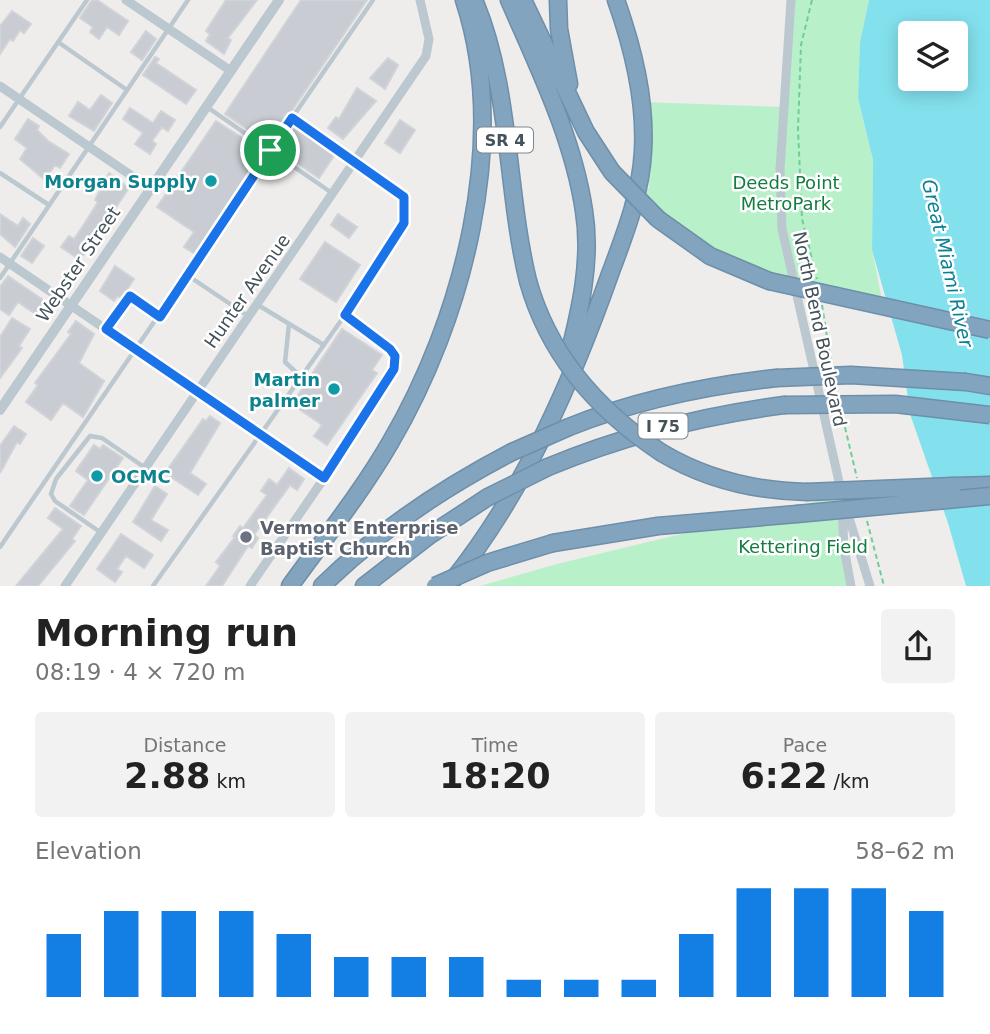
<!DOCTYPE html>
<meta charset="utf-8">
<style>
:root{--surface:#fff;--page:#f2f2f2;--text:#222;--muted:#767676;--accent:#137ee3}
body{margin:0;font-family:"DejaVu Sans",sans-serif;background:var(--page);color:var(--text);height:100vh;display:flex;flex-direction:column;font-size:26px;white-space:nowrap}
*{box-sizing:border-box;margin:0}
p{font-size:23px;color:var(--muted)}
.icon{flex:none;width:38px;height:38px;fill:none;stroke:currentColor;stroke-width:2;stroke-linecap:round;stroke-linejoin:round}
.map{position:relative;height:586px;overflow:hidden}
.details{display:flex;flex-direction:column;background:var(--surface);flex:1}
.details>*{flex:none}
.buttons{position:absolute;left:898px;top:21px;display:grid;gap:14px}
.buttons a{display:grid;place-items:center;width:70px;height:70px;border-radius:7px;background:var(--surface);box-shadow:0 4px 18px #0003;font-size:35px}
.pin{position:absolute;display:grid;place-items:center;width:60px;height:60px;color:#fff;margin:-30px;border:4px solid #fff;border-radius:50%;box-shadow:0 2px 7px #0007}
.round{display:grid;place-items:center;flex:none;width:74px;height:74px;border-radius:7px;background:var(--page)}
.head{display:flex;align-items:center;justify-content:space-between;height:119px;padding:0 35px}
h1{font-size:38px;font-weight:600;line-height:52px}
.figures{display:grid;grid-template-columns:repeat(3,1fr);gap:10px;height:119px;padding:7px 35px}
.figures div{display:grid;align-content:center;border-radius:7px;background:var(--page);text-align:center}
.figures b{font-size:35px;font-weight:600}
.figures small{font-size:19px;font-weight:400}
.figures p{font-size:19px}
.chart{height:196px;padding:14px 35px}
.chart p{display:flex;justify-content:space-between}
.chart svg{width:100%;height:126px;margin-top:7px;stroke:var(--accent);stroke-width:6}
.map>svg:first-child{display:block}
.green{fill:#b8f0c9}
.water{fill:#83e1ee;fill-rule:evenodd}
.building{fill:#c9ccd2;stroke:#d0d3d8;stroke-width:2}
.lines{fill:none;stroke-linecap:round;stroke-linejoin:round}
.motorway-casing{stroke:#6d8fa9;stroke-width:19}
.path{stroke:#6fce98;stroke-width:2;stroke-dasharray:5 3.5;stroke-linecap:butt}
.service{stroke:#bcc8cf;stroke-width:4.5}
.minor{stroke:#bcc8cf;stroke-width:9}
.tertiary{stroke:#bcc8cf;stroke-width:10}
.motorway{stroke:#82a4be;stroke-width:16}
.motorway-bridge-casing{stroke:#6d8fa9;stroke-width:19;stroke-linecap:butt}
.motorway-bridge{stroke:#82a4be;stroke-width:16}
.route-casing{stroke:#fff;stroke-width:14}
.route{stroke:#1a73e8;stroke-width:9}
.culture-dot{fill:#0f9aa8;stroke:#fff;stroke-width:2.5}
.worship-dot{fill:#6b7280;stroke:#fff;stroke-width:2.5}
.labels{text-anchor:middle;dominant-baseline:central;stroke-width:5;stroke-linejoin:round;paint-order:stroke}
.shield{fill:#fff;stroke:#7c868c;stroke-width:2}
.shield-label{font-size:16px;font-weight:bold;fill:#44525a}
.culture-label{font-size:18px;font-weight:bold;fill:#0d838f;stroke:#fff;text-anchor:end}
.park-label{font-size:18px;fill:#137d40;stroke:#fff}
.street-label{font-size:18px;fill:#44525a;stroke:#fff}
.worship-label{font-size:18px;font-weight:bold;fill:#5b616d;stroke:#fff;text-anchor:start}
.water-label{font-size:19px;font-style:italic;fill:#088193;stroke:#fff}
</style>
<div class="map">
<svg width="990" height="586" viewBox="0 0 990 586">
<rect width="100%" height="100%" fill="#efecec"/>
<!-- green -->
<path class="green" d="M791,0H869L860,42L858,98L873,160L872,250L884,310L723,262L633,196L649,188L641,102L783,107Z
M842,495L851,586H480L557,564Z"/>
<!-- water -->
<path class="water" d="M869,0H990V586H966L948,523L910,414L902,355L872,250L873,160L858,98L860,42ZM910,33H956V79H910Z"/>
<!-- building -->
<path class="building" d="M92,0H97L128,21L119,35L107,27L99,39L90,32L93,27L80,18Z
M226,0H257L228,38L231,40L224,54L206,41L210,34L206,31Z
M301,0H367L269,144L225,114Z
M12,11L31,24L24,33L20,30L13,41L10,39L0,54V26Z
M146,31L156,39L142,60L131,52Z
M155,57L159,59L156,63L196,90L186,104L143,75Z
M388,58L398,65L385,89L370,78Z
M357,88L376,101L343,139L328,128L336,117L339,119Z
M101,95L112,103L94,131L69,116L78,102L90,110Z
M130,108L153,123L161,111L175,120L168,131L162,127L152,141L156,144L150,154L135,144L143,133L123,119Z
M28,119L39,126L37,130L48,141L69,154L60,168L55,165L45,180L20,159L27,148L15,139Z
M400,120L415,130L400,153L385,143Z
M216,121L264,152L195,254L184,247L194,232L157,207Z
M292,126L335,154L319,178L277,149Z
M109,173L129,188L80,260L61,247L69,236L74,239L83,226L98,202L95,200Z
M0,214L18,226L23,218L30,224L15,247L0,234Z
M338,214L357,227L349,238L331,225Z
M33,238L44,246L32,263L21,256Z
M325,242L360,265L336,302L300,279Z
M115,266L134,279L121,298L118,296L114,301L100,291Z
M8,276L49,304L40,317L18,302L9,315L0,309V287Z
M12,318L30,329L19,346L22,348L0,378V337Z
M76,321L94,334L79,363L104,381L83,417L63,403L51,420L26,402L38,385L35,383L71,334L68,332Z
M342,329L382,355L372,370L377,373L327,445L314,436L322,425L292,404Z
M210,416L220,423L190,473L206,484L198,495L165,473L203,419L206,421Z
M14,426L26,434L20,444L17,442L0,473V446Z
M94,445L100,449L103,445L123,458L84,515L70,506L88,480L76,471Z
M289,468L304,479L297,490L290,485L254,535L258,538L252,548L248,546L222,586H206L220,566L216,562L235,537L233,536L240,526L243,528L267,495L261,491L269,479L277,485Z
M155,486L167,494L151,520L168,530L161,541L133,522Z
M55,508L81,526L72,539L75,541L38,586H16L63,529L48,518Z
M121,534L153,555L144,568L126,556L117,569L122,572L115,582L97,569Z"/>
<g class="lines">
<!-- motorway casing -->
<g class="motorway-casing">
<path id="motorway" d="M474,0C511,86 506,191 528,281
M509,0C538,67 573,137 584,211C592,260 580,311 568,358
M523,0L586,132L612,172
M558,0L559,29L569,84
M658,219L710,256L769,281
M966,382L990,386
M569,427C636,400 705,386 776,378
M662,453C706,479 755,491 807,492
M548,467C625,435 701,416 784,405
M953,486L990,485
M553,543L658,526L797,514
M453,580C525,490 572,381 610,274C625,234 641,193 643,151C646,99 633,48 616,0
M290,586C324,539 361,493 390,443C463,319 510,140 464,0
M322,586C378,531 443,488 512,452
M364,586L430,535L488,497"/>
</g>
<!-- path -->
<path class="path" d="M812,0L801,45L798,129L802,219L817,279
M822,305L831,362
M843,419L857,478
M867,521L884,586"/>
<!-- service -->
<path class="service" d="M58,42L127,90
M207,107L332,193
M0,127L87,0
M270,150L373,0
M0,173L49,205
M187,275L248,316
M0,278L188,0
M258,305L324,345
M289,324L285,362L301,377
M106,328L130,296L160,317
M100,532L55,501L51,494L56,479L90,436L102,438L144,467
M0,547L271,151
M153,586L345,315L404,223V197L292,118"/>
<!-- minor -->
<path class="minor" d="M126,0L231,71
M791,0L780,169L782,229L842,495L870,586
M0,86L151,189
M0,257L324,478
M842,508L844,548L851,586
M65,586L426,56L429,39L420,0
M250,586L364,420L394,369L395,356L390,349L345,315"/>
<!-- tertiary -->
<path class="tertiary" d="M0,410L279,0"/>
<!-- motorway -->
<use href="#motorway" class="motorway"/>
<!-- motorway-bridge casing -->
<g class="motorway-bridge-casing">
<path id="motorway-bridge" d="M612,172L658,219
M528,281C549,356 598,411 662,453
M769,281L990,330
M776,378L851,375L966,382
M784,405L895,404L990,415
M512,452L569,427
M807,492L953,486
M488,497L548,467
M797,514L990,496
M435,586L487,563L553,543"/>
</g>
<!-- motorway-bridge -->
<use href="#motorway-bridge" class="motorway-bridge"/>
</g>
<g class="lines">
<!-- route casing -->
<g class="route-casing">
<path id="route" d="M292,118L404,197V223L345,315L390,349L395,356L394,369L324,478L106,329L130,296L160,317Z"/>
</g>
<!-- route -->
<use href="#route" class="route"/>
</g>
<!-- markers -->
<g class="culture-dot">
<circle cx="211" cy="181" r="7"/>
<circle cx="334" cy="389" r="7"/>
<circle cx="97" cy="476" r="7"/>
</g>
<circle class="worship-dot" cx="246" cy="537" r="7"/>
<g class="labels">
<!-- shield labels -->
<g class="shield">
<rect x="477" y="127.5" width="56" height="25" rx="5"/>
<rect x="638.5" y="413.5" width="49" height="25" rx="5"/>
</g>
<g class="shield-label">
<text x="505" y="140">SR 4</text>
<text x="663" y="426">I 75</text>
</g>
<!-- culture labels -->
<g class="culture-label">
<text x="197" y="181">Morgan Supply</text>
<text x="320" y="379">Martin<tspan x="320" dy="21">palmer</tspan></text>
<text x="111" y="476" text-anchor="start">OCMC</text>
</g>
<!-- park labels -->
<g class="park-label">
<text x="786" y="182">Deeds Point<tspan x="786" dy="21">MetroPark</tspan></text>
<text x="803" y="546">Kettering Field</text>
</g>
<!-- street labels -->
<g class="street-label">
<text transform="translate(78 264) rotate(-56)">Webster Street</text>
<text transform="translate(247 291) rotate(-55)">Hunter Avenue</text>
<text transform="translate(820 329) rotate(78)">North Bend Boulevard</text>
</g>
<!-- worship labels -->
<g class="worship-label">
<text x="260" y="527">Vermont Enterprise<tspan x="260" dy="21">Baptist Church</tspan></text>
</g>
<!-- water labels -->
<g class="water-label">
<text transform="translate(948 263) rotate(77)">Great Miami River</text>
</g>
</g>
</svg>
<div class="buttons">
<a><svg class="icon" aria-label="layers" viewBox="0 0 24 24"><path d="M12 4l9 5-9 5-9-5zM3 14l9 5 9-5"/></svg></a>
</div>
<div class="pin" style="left:270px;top:150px;background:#1e9e55"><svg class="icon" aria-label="arrive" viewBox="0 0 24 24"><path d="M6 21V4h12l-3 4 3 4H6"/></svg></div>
</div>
<section class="details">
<div class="head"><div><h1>Morning run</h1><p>08:19 · 4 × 720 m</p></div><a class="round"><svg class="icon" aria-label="share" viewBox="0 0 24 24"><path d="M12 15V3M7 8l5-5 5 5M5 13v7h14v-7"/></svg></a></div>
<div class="figures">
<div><p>Distance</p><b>2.88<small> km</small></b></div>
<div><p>Time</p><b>18:20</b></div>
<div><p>Pace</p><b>6:22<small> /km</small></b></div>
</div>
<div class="chart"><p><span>Elevation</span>58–62 m</p>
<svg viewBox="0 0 160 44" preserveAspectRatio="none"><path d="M5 44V22M15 44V14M25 44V14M35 44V14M45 44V22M55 44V30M65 44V30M75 44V30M85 44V38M95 44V38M105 44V38M115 44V22M125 44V6M135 44V6M145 44V6M155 44V14"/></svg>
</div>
</section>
